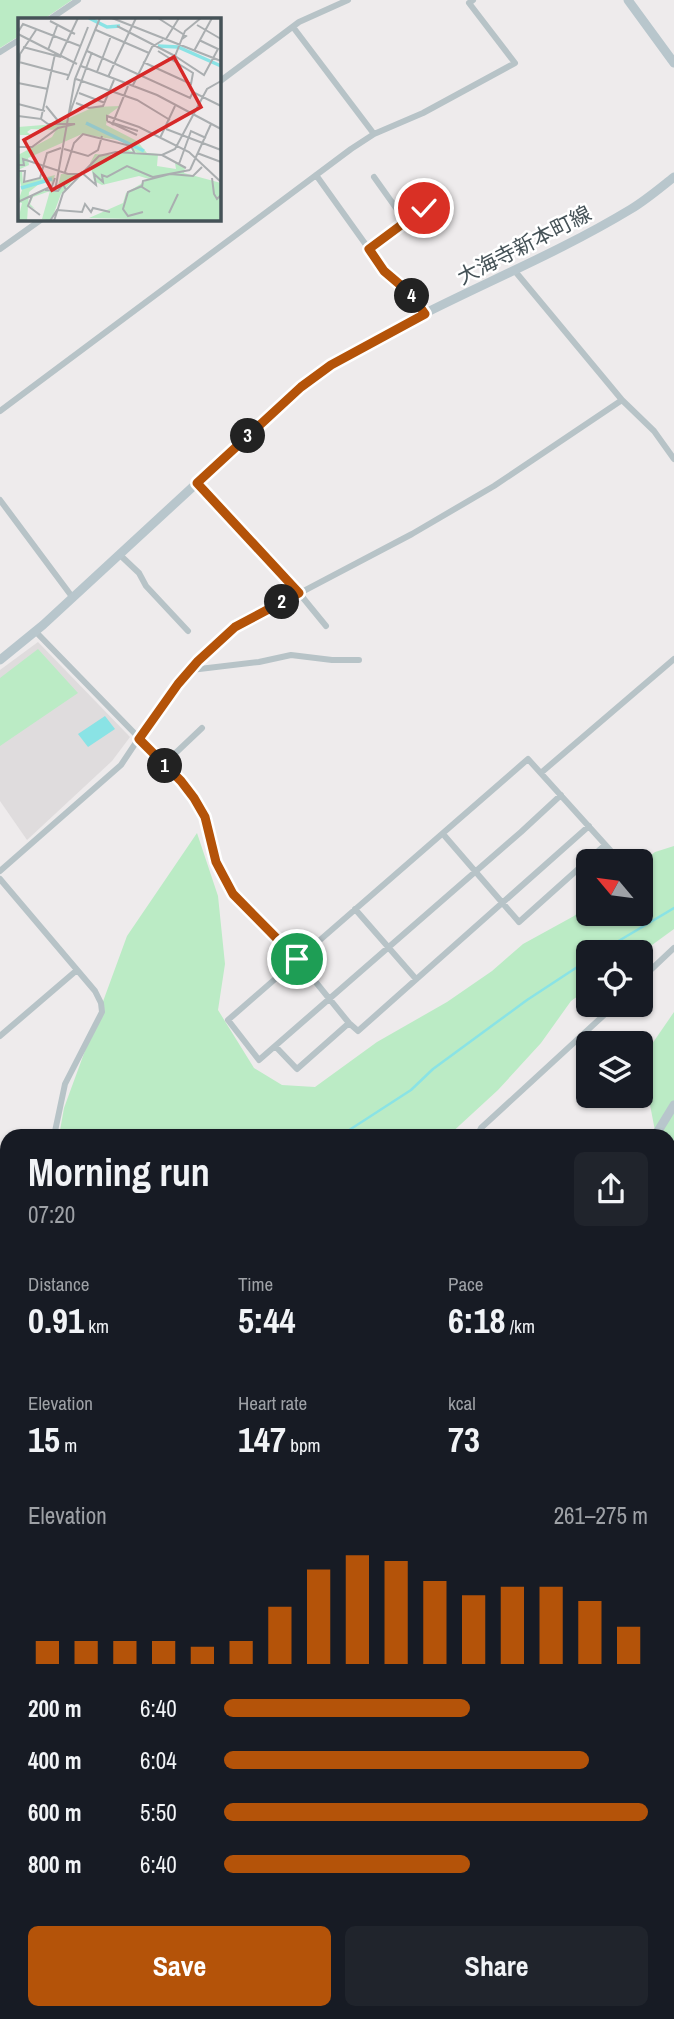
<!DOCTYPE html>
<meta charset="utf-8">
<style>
:root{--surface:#171b24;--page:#20242c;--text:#f1f3f6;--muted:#9ea1a6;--accent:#b45309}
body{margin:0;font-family:"Archivo Narrow","Noto Sans JP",sans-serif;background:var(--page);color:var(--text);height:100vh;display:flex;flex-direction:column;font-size:26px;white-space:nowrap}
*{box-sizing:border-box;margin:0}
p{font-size:23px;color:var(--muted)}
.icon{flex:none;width:38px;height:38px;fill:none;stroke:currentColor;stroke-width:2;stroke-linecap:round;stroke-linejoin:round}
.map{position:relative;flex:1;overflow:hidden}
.sheet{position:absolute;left:0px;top:1129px;width:676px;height:891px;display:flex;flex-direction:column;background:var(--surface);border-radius:21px 21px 0 0;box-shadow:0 2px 5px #0004}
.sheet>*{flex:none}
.needle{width:46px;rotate:299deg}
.controls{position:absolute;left:576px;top:849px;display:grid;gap:14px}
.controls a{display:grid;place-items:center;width:77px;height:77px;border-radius:10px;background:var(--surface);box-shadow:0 2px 5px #0004;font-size:35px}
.pin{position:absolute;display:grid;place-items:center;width:60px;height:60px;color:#fff;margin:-30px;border:4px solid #fff;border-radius:50%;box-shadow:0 2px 7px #0007}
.km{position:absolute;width:35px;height:35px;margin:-18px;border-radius:50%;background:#222;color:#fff;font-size:19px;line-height:35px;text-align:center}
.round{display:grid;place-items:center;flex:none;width:74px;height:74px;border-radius:10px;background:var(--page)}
.headline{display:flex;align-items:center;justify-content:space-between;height:119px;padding:0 28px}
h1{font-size:38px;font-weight:800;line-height:52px}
.stats{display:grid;grid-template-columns:repeat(3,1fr);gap:10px;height:119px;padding:7px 28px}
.stats div{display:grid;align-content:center}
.stats b{font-size:35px;font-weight:800}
.stats small{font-size:19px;font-weight:400}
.stats p{font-size:19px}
.chart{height:196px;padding:14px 28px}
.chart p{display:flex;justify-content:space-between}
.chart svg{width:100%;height:126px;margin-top:7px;stroke:var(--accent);stroke-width:6}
.primary-button{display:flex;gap:14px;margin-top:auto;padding:14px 28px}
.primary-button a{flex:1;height:80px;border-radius:10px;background:var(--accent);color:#fff;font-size:28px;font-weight:800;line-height:80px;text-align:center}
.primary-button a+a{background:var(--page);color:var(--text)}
ul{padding:0 28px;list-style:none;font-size:23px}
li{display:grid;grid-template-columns:112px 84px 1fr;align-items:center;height:52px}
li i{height:18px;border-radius:9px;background:var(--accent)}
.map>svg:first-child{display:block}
.education{fill:#dfdcdd}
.green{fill:#bbebc5}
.water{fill:#8ae3e5}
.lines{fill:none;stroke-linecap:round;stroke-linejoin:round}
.stream{stroke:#8ae3e5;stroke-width:2.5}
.highway-casing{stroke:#7192a4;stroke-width:16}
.street{stroke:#b7c3c7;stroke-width:6}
.secondary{stroke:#b8c6cc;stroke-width:9}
.highway{stroke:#85a7b8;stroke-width:12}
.street-bridge{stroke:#b7c3c7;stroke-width:6}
.route-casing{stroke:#fff;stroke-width:14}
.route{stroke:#b45309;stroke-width:9}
.labels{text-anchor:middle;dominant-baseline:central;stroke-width:5;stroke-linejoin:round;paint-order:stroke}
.street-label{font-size:21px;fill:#455257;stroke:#fff}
.inset-river{fill:none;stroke:#8ae3e5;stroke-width:3.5}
.inset-road{fill:none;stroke:#aaaeb0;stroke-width:2}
.view{fill:#d62828;fill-opacity:0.15;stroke:#d62828;stroke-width:3.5}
.inset-edge{fill:none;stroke:#455257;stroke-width:3.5}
</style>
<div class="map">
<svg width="674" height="2019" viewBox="0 0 674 2019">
<rect width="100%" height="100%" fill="#eeebec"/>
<!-- education -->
<path class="education" d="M38,642L130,737L112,761L27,840L0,801V670Z"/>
<!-- green -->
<path class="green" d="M0,0H72L44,19H19V36L0,48Z
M38,649L78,693L0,746V678Z
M197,833L218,896L225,964L218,1010L254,1068L282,1085L315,1087L377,1042L447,1002L492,971L523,944L574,916L588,905V914H640L641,863L655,852L674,846V929L641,953L588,952V989L571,1001L541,1043L498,1090L448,1136H59L64,1108L127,936Z
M674,1012V1490L668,1487V1136H656L646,1084L652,1044Z
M7,1628V1764L0,1774V1639Z
M669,1671L674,1686V1940L668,1935Z
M128,2013V2012L222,2013L220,2019H127Z
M507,2013H564L563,2019H505Z"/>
<!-- water -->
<path class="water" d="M105,716L115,729L88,747L78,734Z"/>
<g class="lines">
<!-- stream -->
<path class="stream" d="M600,952L674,908
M340,1136L411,1090L433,1069L527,1000L588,960
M121,2019L124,2012
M544,2019L545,2012"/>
<!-- highway casing -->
<g class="highway-casing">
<path id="highway" d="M0,1429L7,1435
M0,1446L7,1451
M668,1954L674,1959
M668,1973L674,1978"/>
</g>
<!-- street -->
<path class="street" d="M50,19L78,0
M293,27L374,134
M0,52L19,40
M219,82L299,22L348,0
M316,175L384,270L411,294L425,314
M374,177L406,222
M0,249L42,219
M369,249L423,208
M514,270L622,400L654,431L674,459
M0,411L351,149L374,134L423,113L515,63L469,3L473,0
M197,483L299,593L326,626
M0,500L73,598
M120,555L139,573L146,586L188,631
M36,632L181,781L194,798L205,817L216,862L233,894L297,959L349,1023L358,1031L589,826
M191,670L259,662L291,655L332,660H359
M164,764L202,728
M542,772L674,659
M561,795L521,832L259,1060L228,1020L528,759L620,861
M443,834L519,922L605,845
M0,871L121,765L153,717L178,684L198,661L235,627L412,534L494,486L622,400
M0,879L95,991L101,1003L102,1012L65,1084L54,1136
M355,909L416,979
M640,980L674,948
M0,1036L77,970
M276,1047L297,1069L349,1023
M477,1136L481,1128L616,1004
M0,1183L7,1191
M0,1203L7,1197
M0,1369L7,1375
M0,1464L1,1461
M0,1472L7,1485
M0,1558L7,1555
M668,1612L674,1614
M0,1631L7,1620
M0,1915L7,1922
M0,1932L7,1937
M432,2012L439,2019
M101,2019L104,2012
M311,2019L318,2012
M625,2019L626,2012"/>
<!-- secondary -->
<path class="secondary" d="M628,0L674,63
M0,660L43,625L301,387C402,312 524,274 631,209C646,200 660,188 674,177
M655,1136L674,1105
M668,1626L674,1643"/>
<!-- highway -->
<use href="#highway" class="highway"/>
<!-- street-bridge -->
<path class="street-bridge" d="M664,2019L674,2007"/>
</g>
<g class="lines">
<!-- route casing -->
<g class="route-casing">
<path id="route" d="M297,959L233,894L216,862L205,817L194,798L181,781L139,739L178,684L198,661L235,627L299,593L197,483L301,387L331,365L425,314L411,294L384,271L369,249L424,208"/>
</g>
<!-- route -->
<use href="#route" class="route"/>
</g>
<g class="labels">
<!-- street labels -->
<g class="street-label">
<text transform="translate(524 245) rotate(-27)">大海寺新本町線</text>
</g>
</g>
<!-- overview -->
<g transform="translate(18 18)">
<rect width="203" height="203" fill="#eeebec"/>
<path d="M102,88L90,97L88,107L119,123L129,135L140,136L139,148L158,151L157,145L167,150L166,155L203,165V203L71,200L105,185L108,175L131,161L121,158L84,167L76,163L72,145L77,136L95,137L105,130L119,135L105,123L64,116L10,140L11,147L0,152V137L34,119L38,112L13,111L9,114L13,117H2L0,109L38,106L76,89ZM0,153H4L5,165L37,157L34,166L33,162L21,166L11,174L9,203H0L4,185L0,184L4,172ZM43,156H60L43,176L33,203L24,201L32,173L15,179L12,186L17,191L11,188L14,178L24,173L39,172Z" fill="#bbebc5"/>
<path class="inset-river" d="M71,0L89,9L102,8M140,28L160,29L203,48M68,105L126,133M3,170L34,161"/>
<path class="inset-road" d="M94,0L203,43M140,0L168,18L164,21M32,3L57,16M179,7L203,21M99,8L157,38L167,13L183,0M78,12L131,35M0,14L5,6L62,28M0,16L59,46M148,21L161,0M5,29L43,39M30,32L39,8M69,33L172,80L175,74L203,88M176,33L194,0M42,38L60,0M157,38L186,57L200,31L181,22M1,44L50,57M125,44L173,66L175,55L140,33M63,48L139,77L203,111M79,54L93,18M90,59L118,0M0,61L2,36L18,12M58,61L119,82L152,102M49,62L70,9M0,65L30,71M115,67L134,29L145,22M61,75L87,85M58,85L71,90L85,88L96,62M0,86L27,93M28,88L41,104L47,99M0,98L23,101L37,36M50,100L74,34M89,103V98L121,109L171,134L203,164M89,103L119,117M95,105L120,113M94,107L110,68M148,111L203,132M142,120L157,88M0,129H14L40,110L57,106H30L23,101M46,131L70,138L80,132L84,118M179,135L203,144M144,137L168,150M161,146L173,113L188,120M0,147H6L5,141L50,156H62M172,152L193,106M0,153H7L6,164L22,160L29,135L43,130M47,154L56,125L65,116L113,128L117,136M63,154L78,167L76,156L85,164L84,157L89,159L109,148L137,160M135,159L172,152M194,160L196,176L199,181L203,177M124,168L110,174L105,191L110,198L125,194M27,172L40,173L45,166L48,172M37,173L57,61L82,0M132,174L124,169L125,163L152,156L175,158L184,149M14,178L10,188L22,197M0,184L34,168L37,160M151,195L160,176M32,203L39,192L64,194L67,186L73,194L75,190L92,194M36,203L45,175L81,138L98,134L144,137L157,131L189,71L203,63"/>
<path class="view" d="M156,39L183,89L34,172L6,122Z"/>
<rect width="203" height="203" class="inset-edge"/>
</g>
</svg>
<div class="controls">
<a><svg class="needle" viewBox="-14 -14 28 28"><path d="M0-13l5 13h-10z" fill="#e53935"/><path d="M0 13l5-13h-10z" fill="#9ea1a6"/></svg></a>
<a><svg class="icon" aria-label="locate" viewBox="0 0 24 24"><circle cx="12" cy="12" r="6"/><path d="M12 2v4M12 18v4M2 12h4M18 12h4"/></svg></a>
<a><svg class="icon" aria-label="layers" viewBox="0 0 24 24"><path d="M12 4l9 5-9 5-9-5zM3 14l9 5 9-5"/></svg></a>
</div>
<div class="pin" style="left:297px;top:959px;background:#1e9e55"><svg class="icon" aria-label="arrive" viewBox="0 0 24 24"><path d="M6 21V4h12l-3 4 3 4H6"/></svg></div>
<div class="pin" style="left:424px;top:208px;background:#d93025"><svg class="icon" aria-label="check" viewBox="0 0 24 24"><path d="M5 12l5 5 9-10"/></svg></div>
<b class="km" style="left:165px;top:766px">1</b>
<b class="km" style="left:282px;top:602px">2</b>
<b class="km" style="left:248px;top:436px">3</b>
<b class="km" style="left:412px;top:296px">4</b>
<section class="sheet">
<div class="headline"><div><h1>Morning run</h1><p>07:20</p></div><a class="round"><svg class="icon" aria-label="share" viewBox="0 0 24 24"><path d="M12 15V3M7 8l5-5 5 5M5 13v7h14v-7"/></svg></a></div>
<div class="stats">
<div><p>Distance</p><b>0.91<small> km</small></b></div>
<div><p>Time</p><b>5:44</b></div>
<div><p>Pace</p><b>6:18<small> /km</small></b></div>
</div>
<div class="stats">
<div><p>Elevation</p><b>15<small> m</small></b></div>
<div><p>Heart rate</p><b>147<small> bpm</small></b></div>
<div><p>kcal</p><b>73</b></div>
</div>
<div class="chart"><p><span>Elevation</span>261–275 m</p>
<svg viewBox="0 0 160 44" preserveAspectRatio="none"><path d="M5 44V36M15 44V36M25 44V36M35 44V36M45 44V38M55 44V36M65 44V24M75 44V11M85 44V6M95 44V8M105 44V15M115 44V20M125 44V17M135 44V17M145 44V22M155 44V31"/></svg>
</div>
<ul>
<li><b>200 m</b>6:40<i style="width:58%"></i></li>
<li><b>400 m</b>6:04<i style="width:86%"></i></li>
<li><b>600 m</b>5:50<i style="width:100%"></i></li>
<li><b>800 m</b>6:40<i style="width:58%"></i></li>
</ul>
<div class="primary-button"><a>Save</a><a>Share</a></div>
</section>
</div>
